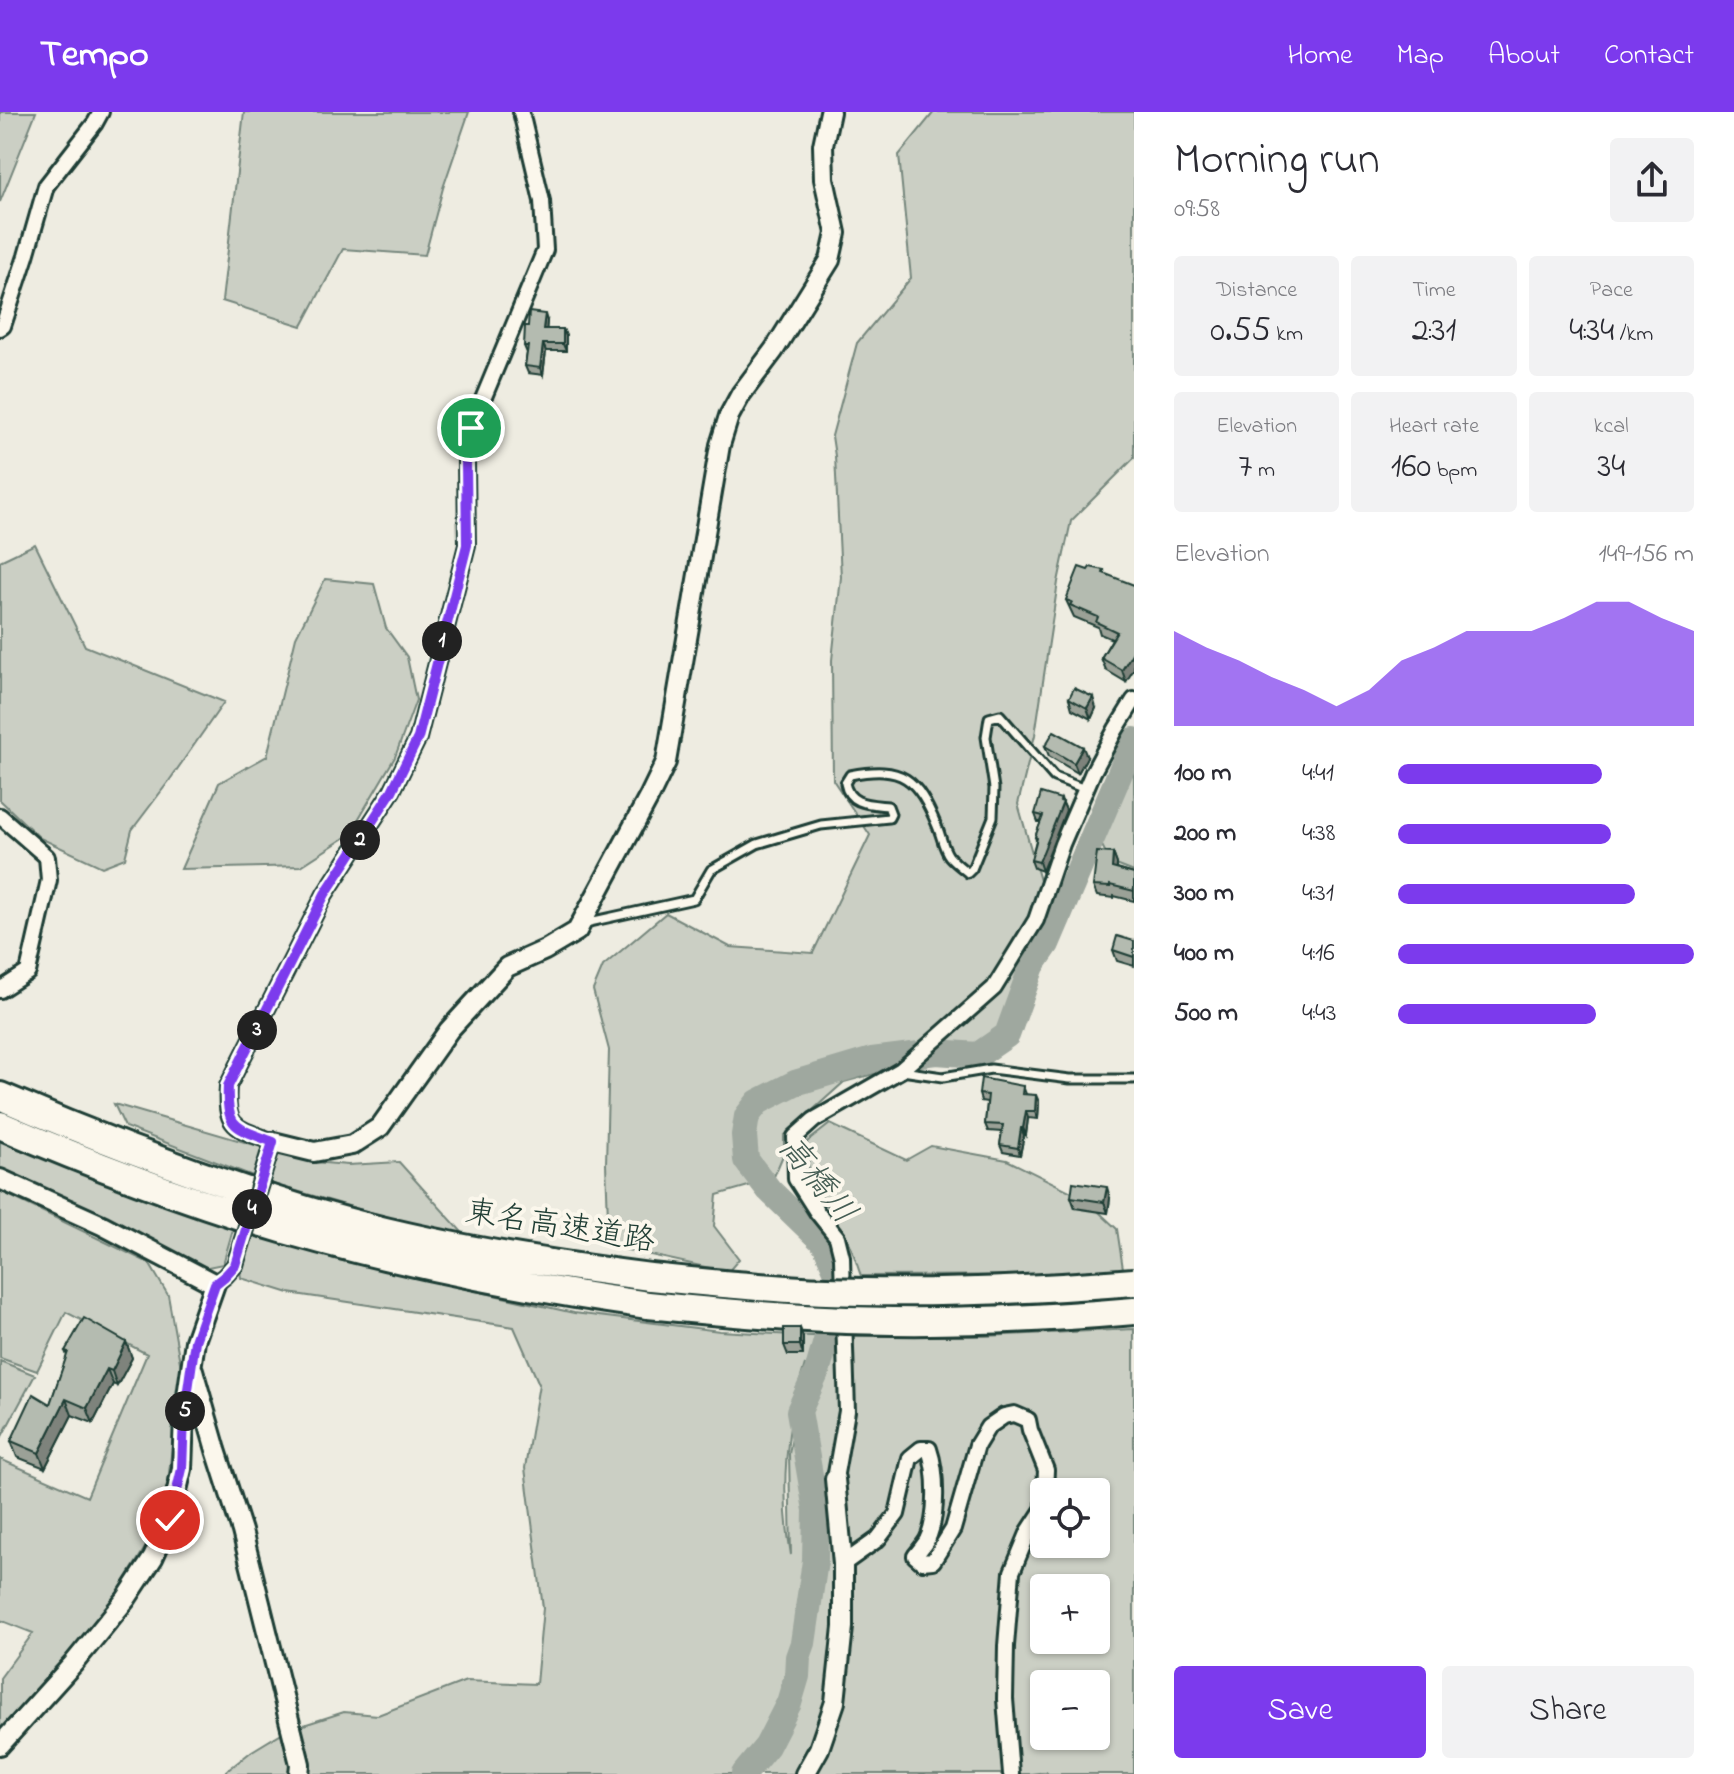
<!DOCTYPE html>
<meta charset="utf-8">
<style>
:root{--surface:#fff;--page:#f2f2f3;--text:#2b2b33;--muted:#7c7c81;--accent:#7c3aed}
body{margin:0;font-family:"Indie Flower","Klee One",sans-serif;background:var(--page);color:var(--text);height:100vh;display:flex;flex-direction:column;font-size:30px;white-space:nowrap}
*{box-sizing:border-box;margin:0}
p{font-size:26px;color:var(--muted)}
.icon{flex:none;width:44px;height:44px;fill:none;stroke:currentColor;stroke-width:2;stroke-linecap:round;stroke-linejoin:round}
.map{position:relative;flex:1;overflow:hidden}
.sheet{display:flex;flex-direction:column;background:var(--surface);width:600px}
.sheet>*{flex:none}
.buttons{position:absolute;left:1030px;top:1366px;display:grid;gap:16px}
.buttons a{display:grid;place-items:center;width:80px;height:80px;border-radius:8px;background:var(--surface);box-shadow:0 2px 6px #0004;font-size:40px}
.pin{position:absolute;display:grid;place-items:center;width:68px;height:68px;color:#fff;margin:-34px;border:4px solid #fff;border-radius:50%;box-shadow:0 2px 8px #0007}
.km{position:absolute;width:40px;height:40px;margin:-20px;border-radius:50%;background:#222;color:#fff;font-size:22px;line-height:40px;text-align:center}
.round{display:grid;place-items:center;flex:none;width:84px;height:84px;border-radius:8px;background:var(--page)}
.head{display:flex;align-items:center;justify-content:space-between;height:136px;padding:0 40px}
h1{font-size:44px;font-weight:600;line-height:60px}
.figures{display:grid;grid-template-columns:repeat(3,1fr);gap:12px;height:136px;padding:8px 40px}
.figures div{display:grid;align-content:center;border-radius:8px;background:var(--page);text-align:center}
.figures b{font-size:34px;font-weight:600}
.figures small{font-size:22px;font-weight:400}
.figures p{font-size:22px}
.chart{height:224px;padding:16px 40px}
.chart p{display:flex;justify-content:space-between}
.chart svg{width:100%;height:144px;margin-top:8px;fill:var(--accent);opacity:.7}
.primary-button{display:flex;gap:16px;margin-top:auto;padding:16px 40px}
.primary-button a{flex:1;height:92px;border-radius:8px;background:var(--accent);color:#fff;font-size:32px;font-weight:600;line-height:92px;text-align:center}
.primary-button a+a{background:var(--page);color:var(--text)}
ul{padding:0 40px;list-style:none;font-size:26px}
li{display:grid;grid-template-columns:128px 96px 1fr;align-items:center;height:60px}
li i{height:20px;border-radius:10px;background:var(--accent)}
header{display:flex;align-items:center;gap:48px;box-sizing:border-box;height:112px;padding:0 40px;background:var(--accent);color:#fff}
header strong{font-size:38px}
nav{display:flex;gap:44px;margin-inline-start:auto;font-size:28px}
main{display:flex;flex:1;min-height:0}
.map>svg:first-child{display:block}
.green{fill:#cbcfc4;stroke:#75867c;stroke-width:2;fill-rule:evenodd}
.lines{fill:none;stroke-linecap:round;stroke-linejoin:round}
.river{stroke:#9fa89f;stroke-width:26}
.service-casing{stroke:#1f3d34;stroke-width:13}
.minor-casing{stroke:#1f3d34;stroke-width:20}
.tertiary-casing{stroke:#1f3d34;stroke-width:24}
.motorway-casing{stroke:#1f3d34;stroke-width:32}
.service{stroke:#fbf7ec;stroke-width:7}
.minor{stroke:#fbf7ec;stroke-width:14}
.tertiary{stroke:#fbf7ec;stroke-width:18}
.motorway{stroke:#fbf7ec;stroke-width:26}
.minor-bridge-casing{stroke:#1f3d34;stroke-width:20;stroke-linecap:butt}
.motorway-bridge-casing{stroke:#1f3d34;stroke-width:32;stroke-linecap:butt}
.minor-bridge{stroke:#fbf7ec;stroke-width:14}
.motorway-bridge{stroke:#fbf7ec;stroke-width:26}
.wall{fill:#9ba197;stroke:#1f3d34;stroke-width:2}
.shaded-wall{fill:#7e837b;stroke:#1f3d34;stroke-width:2}
.building{fill:#b4bbb0;stroke:#1f3d34;stroke-width:2}
.route-casing{stroke:#fff;stroke-width:16}
.route{stroke:#7c3aed;stroke-width:10}
.labels{text-anchor:middle;dominant-baseline:central;stroke-width:8;stroke-linejoin:round;paint-order:stroke}
.street-label{font-size:32px;fill:#1f3d34;stroke:#fbf7ec}
.water-label{font-size:34px;font-style:italic;fill:#455d54;stroke:#fbf7ec}
</style>
<header>
<strong>Tempo</strong>
<nav><a>Home</a><a>Map</a><a>About</a><a>Contact</a></nav>
</header>
<main>
<div class="map">
<svg width="1134" height="1662" viewBox="0 0 1134 1662">
<rect width="100%" height="100%" fill="#eeece1"/>
<filter id="ink" filterUnits="userSpaceOnUse"><feTurbulence type="fractalNoise" baseFrequency=".0125" numOctaves="2"/><feDisplacementMap in="SourceGraphic" scale="16" xChannelSelector="R" yChannelSelector="G"/><feConvolveMatrix kernelMatrix="1 2 1 2 8 2 1 2 1" color-interpolation-filters="sRGB"/></filter>
<g filter="url(#ink)">
<!-- green -->
<path class="green" d="M0,0H36L0,90Z
M244,0H469L443,76L425,143L343,137L302,214L222,189Z
M934,0H1134V346L1071,409L1058,470L1035,623L1018,692L1051,807L995,929L844,970L784,1024V1041L773,1067L717,1083L714,1114L739,1147L728,1160L609,1134L606,1052L609,938L593,878L603,854L666,801L730,835L813,841L870,723L833,668L832,548L841,465L835,344L832,324L857,231L911,166L899,43Z
M35,432L85,534L224,590L169,669L132,718L125,746L102,755L40,726L0,688V449Z
M325,467L374,472L386,516L407,545L416,588L395,645L349,723L301,754L181,757L219,671L267,644L296,525Z
M1134,621V760L1111,751L1098,726L1120,645Z
M114,992L313,1050L348,1053L399,1050L470,1129L279,1074L125,1015Z
M830,1012L906,1048L931,1034L1007,1048L1084,1086L1117,1117L1124,1163L861,1164L850,1132L809,1063L807,1030Z
M0,1023L235,1110L223,1152L203,1156L115,1109L0,1058Z
M0,1079L149,1151L168,1183L181,1256L164,1405L105,1501L0,1618V1566L33,1521L0,1508V1347L87,1385L147,1242L66,1200L37,1259L0,1246Z
M254,1119L334,1147L574,1201L720,1219L811,1224H984L1134,1217V1662H1048L1046,1660L1031,1662H223L252,1639L285,1619L344,1600L378,1603L466,1569L536,1572L543,1496L525,1356L539,1272L514,1215L289,1181L241,1166L240,1158ZM805,1252L789,1342L791,1443C780,1381 785,1312 805,1252ZM1044,1380H1096V1432H1044ZM1044,1476H1096V1528H1044ZM1044,1572H1096V1624H1044Z
M0,1249L35,1263L0,1328Z"/>
<g class="lines">
<!-- river -->
<path class="river" d="M744,1662L767,1634L789,1591L797,1564L798,1545L803,1531L815,1449L816,1398L799,1299L818,1257L830,1215L837,1160L825,1132L769,1078L746,1048L744,1023L747,1004L758,990L795,971L872,948L936,940L978,943L1007,923L1032,854L1047,832L1134,628"/>
<!-- service casing -->
<g class="service-casing">
<path id="service" d="M585,811L694,787L711,758L757,732L821,713L889,706L891,702L888,694C869,692 849,693 845,671L850,663C903,653 917,666 937,714C941,723 943,736 949,744C954,750 962,756 968,761L972,757L993,705L994,676L986,625L989,606L1000,603L1054,665L1085,677
M902,959L943,965L991,957L1070,967H1134"/>
</g>
<!-- minor casing -->
<g class="minor-casing">
<path id="minor" d="M0,216L3,214L26,144L46,74L95,11L101,0
M0,704L47,745L49,768L28,860L0,878
M270,1039L273,1030C236,1015 225,1018 228,974L325,782L392,679L418,626L467,433L466,350L471,316L545,138L542,89L521,0
M215,1172L225,1164L235,1153
M843,1184L842,1145L837,1125L817,1100L796,1067L795,1025L814,1008L901,958L994,876L1036,808L1062,732L1093,660L1116,617L1134,588
M835,1367L847,1299L844,1205
M843,1452L878,1427L897,1402L910,1346L921,1337H929C937,1360 938,1406 927,1428C924,1433 919,1439 915,1444L922,1450L933,1449L953,1417L977,1333L988,1315L1004,1304L1014,1302L1028,1308L1030,1318L1046,1358L1045,1380
M1011,1662L1005,1587L1006,1534L1012,1460L1029,1419L1044,1396V1391"/>
</g>
<!-- tertiary casing -->
<g class="tertiary-casing">
<path id="tertiary" d="M273,1030L314,1040L352,1033L380,1015L449,918L507,855L545,838L577,819L649,685L666,650L720,333L729,304L741,282L774,238L830,148L836,121L824,67L823,33L830,0
M0,1067L102,1113L215,1172L195,1229L184,1305L182,1357L170,1408L153,1446L126,1487L73,1552L0,1633
M193,1258L216,1338L242,1419L300,1652L299,1662
M805,1662L819,1637L835,1590L843,1515V1452L835,1367"/>
</g>
<!-- motorway casing -->
<g class="motorway-casing">
<path id="motorway" d="M0,984C99,1027 200,1065 303,1097C416,1131 533,1150 650,1165
M0,1013C93,1053 188,1089 285,1118C404,1152 526,1176 648,1193"/>
</g>
<!-- service -->
<use href="#service" class="service"/>
<!-- minor -->
<use href="#minor" class="minor"/>
<!-- tertiary -->
<use href="#tertiary" class="tertiary"/>
<!-- motorway -->
<use href="#motorway" class="motorway"/>
<!-- minor-bridge casing -->
<g class="minor-bridge-casing">
<path id="minor-bridge" d="M235,1153L270,1039"/>
</g>
<!-- motorway-bridge casing -->
<g class="motorway-bridge-casing">
<path id="motorway-bridge" d="M650,1165C709,1171 768,1177 827,1179C930,1183 1032,1178 1134,1170
M648,1193C707,1199 766,1204 824,1207C928,1212 1031,1208 1134,1199"/>
</g>
<!-- minor-bridge -->
<use href="#minor-bridge" class="minor-bridge"/>
<!-- motorway-bridge -->
<use href="#motorway-bridge" class="motorway-bridge"/>
</g>
<!-- wall -->
<path class="wall" d="M547,209L546,217H563L566,224V239H546L543,263L528,261L525,254L527,241L524,234Z
M1088,458H1104L1126,570L1106,558L1101,546L1112,527L1100,522L1098,515L1074,505L1066,488Z
M1069,586L1096,596L1091,607L1072,597Z
M1045,634L1087,645L1078,661L1049,644Z
M1062,689L1066,698L1042,759L1034,756L1031,748L1036,728L1035,725L1041,710H1038L1035,702Z
M1113,741L1117,752V757L1134,762V789L1114,784V786L1097,784L1093,774Z
M1134,829V854L1117,849L1113,838Z
M1023,974L1026,982L1039,990L1038,1007L1028,1006L1026,1023H1024L1020,1043L1003,1040L1000,1033L1002,1020L988,1019L985,1012L987,990L981,989L979,982Z
M1071,1085L1110,1086L1108,1101L1075,1096Z
M800,1216L803,1226V1243H788L784,1233Z
M126,1230L132,1246L117,1274L113,1272L93,1311L72,1303L45,1356L17,1345L11,1329L50,1292L67,1244L65,1239Z"/>
<!-- shaded-wall -->
<path class="shaded-wall" d="M545,202L547,209L546,225L543,217Z
M563,217L566,224V239L563,232Z
M543,232L546,239L543,263L540,256Z
M1134,538V557L1126,570L1122,558Z
M1093,585L1096,596L1091,607L1087,596Z
M1083,635L1087,645L1078,661L1074,651Z
M1061,687L1066,698L1042,759L1039,750Z
M1113,741L1117,752L1116,766L1112,756Z
M1036,983L1039,990L1038,1007L1035,999Z
M1026,999L1028,1006L1026,1023L1023,1016Z
M1021,1016L1024,1023L1020,1043L1018,1036Z
M1107,1075L1110,1086L1108,1101L1104,1090Z
M800,1216L803,1226V1243L800,1233Z
M126,1230L132,1246L117,1274L112,1259Z
M107,1257L113,1272L93,1311L87,1296Z
M66,1287L72,1303L45,1356L39,1341Z"/>
<!-- building -->
<path class="building" d="M529,200L545,202L543,217H563V232H543L540,256L525,254L528,234H524L525,214H528Z
M1079,455L1088,458L1090,455L1104,458L1103,461L1134,473V538L1122,558L1101,546L1117,520L1096,510L1098,505L1070,493L1072,490L1066,488Z
M1074,576L1093,585L1087,596L1069,586Z
M1054,619L1083,635L1074,651L1045,634Z
M1041,681L1061,687L1060,689L1063,690L1039,750L1031,748L1037,726L1035,725L1043,704L1035,702Z
M1097,740L1113,741L1112,756L1134,762V779L1110,773V775L1093,774Z
M1117,824L1134,829V845L1113,838Z
M981,966L1023,974L1022,982L1036,983L1035,999H1026L1023,1016H1021L1018,1036L1000,1033L1003,1013L985,1012L988,983L979,982Z
M1073,1070L1107,1075L1104,1090L1071,1085Z
M84,1206L126,1230L112,1259L107,1257L87,1296L66,1287L39,1341L11,1329L33,1282L50,1292L68,1240L65,1239Z
M784,1216H800V1233H784Z"/>
</g>
<g class="lines" filter="url(#ink)">
<!-- route casing -->
<g class="route-casing">
<path id="route" d="M170,1408L182,1357L184,1305L195,1229L215,1172L225,1164L235,1153L273,1030C236,1015 226,1018 228,974L325,782L392,679L418,626L467,433L466,350L471,316"/>
</g>
<!-- route -->
<use href="#route" class="route"/>
</g>
<g class="labels">
<!-- street labels -->
<g class="street-label">
<text transform="translate(560 1116) rotate(9)">東名高速道路</text>
</g>
<!-- water labels -->
<g class="water-label">
<text transform="translate(816 1069) rotate(51)">高橋川</text>
</g>
</g>
</svg>
<div class="buttons">
<a><svg class="icon" aria-label="locate" viewBox="0 0 24 24"><circle cx="12" cy="12" r="6"/><path d="M12 2v4M12 18v4M2 12h4M18 12h4"/></svg></a>
<a>+</a>
<a>−</a>
</div>
<div class="pin" style="left:471px;top:316px;background:#1e9e55"><svg class="icon" aria-label="arrive" viewBox="0 0 24 24"><path d="M6 21V4h12l-3 4 3 4H6"/></svg></div>
<div class="pin" style="left:170px;top:1408px;background:#d93025"><svg class="icon" aria-label="check" viewBox="0 0 24 24"><path d="M5 12l5 5 9-10"/></svg></div>
<b class="km" style="left:442px;top:529px">1</b>
<b class="km" style="left:360px;top:728px">2</b>
<b class="km" style="left:257px;top:918px">3</b>
<b class="km" style="left:252px;top:1097px">4</b>
<b class="km" style="left:185px;top:1299px">5</b>
</div>
<section class="sheet">
<div class="head"><div><h1>Morning run</h1><p>09:58</p></div><a class="round"><svg class="icon" aria-label="share" viewBox="0 0 24 24"><path d="M12 15V3M7 8l5-5 5 5M5 13v7h14v-7"/></svg></a></div>
<div class="figures">
<div><p>Distance</p><b>0.55<small> km</small></b></div>
<div><p>Time</p><b>2:31</b></div>
<div><p>Pace</p><b>4:34<small> /km</small></b></div>
</div>
<div class="figures">
<div><p>Elevation</p><b>7<small> m</small></b></div>
<div><p>Heart rate</p><b>160<small> bpm</small></b></div>
<div><p>kcal</p><b>34</b></div>
</div>
<div class="chart"><p><span>Elevation</span>149–156 m</p>
<svg viewBox="0 0 160 44" preserveAspectRatio="none"><path d="M0 44V15L10 20L20 24L30 29L40 33L50 38L60 33L70 24L80 20L90 15L100 15L110 15L120 11L130 6L140 6L150 11L160 15V44z"/></svg>
</div>
<ul>
<li><b>100 m</b>4:41<i style="width:69%"></i></li>
<li><b>200 m</b>4:38<i style="width:72%"></i></li>
<li><b>300 m</b>4:31<i style="width:80%"></i></li>
<li><b>400 m</b>4:16<i style="width:100%"></i></li>
<li><b>500 m</b>4:43<i style="width:67%"></i></li>
</ul>
<div class="primary-button"><a>Save</a><a>Share</a></div>
</section>
</main>
